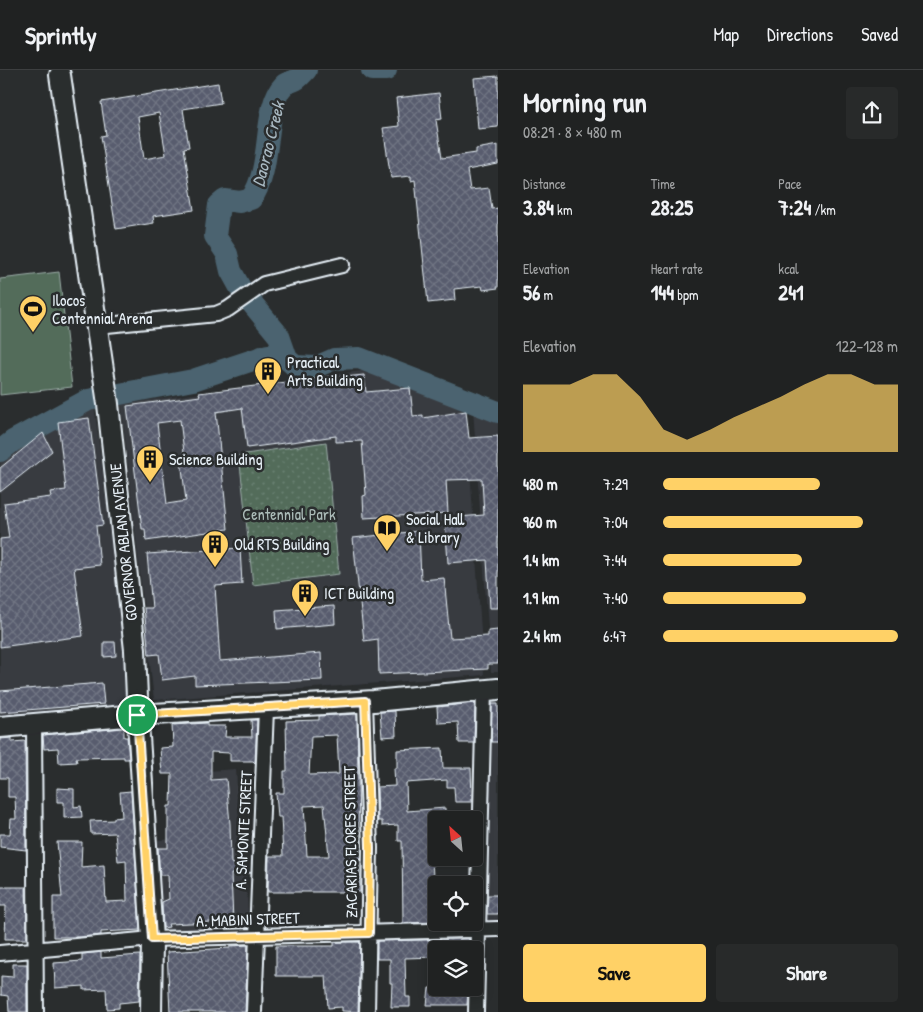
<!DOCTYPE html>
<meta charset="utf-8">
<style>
:root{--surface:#202222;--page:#282a2a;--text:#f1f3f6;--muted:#a2a4a5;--line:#3d3f40;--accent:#ffd166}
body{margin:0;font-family:"Patrick Hand",sans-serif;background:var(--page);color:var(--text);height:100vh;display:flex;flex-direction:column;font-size:19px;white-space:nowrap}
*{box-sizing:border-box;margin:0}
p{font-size:16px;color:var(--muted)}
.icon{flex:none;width:28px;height:28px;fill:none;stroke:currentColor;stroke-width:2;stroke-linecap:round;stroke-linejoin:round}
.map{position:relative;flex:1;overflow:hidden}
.side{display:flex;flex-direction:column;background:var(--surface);width:425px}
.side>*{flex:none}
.needle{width:32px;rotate:333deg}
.controls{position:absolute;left:428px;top:741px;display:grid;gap:10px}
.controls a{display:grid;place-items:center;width:55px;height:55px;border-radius:5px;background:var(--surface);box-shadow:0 2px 12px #0003,0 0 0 1px var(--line);font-size:25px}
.pin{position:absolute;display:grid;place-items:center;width:42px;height:42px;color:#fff;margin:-21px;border:2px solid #fff;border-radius:50%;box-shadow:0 1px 5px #0007}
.round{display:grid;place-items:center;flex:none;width:52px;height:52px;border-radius:5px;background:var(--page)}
.overview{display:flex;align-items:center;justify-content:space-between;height:85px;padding:0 25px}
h1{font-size:28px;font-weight:700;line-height:38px}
.stats{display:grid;grid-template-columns:repeat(3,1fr);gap:8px;height:85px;padding:5px 25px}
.stats div{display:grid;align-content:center}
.stats b{font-size:21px;font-weight:700}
.stats small{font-size:14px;font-weight:400}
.stats p{font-size:14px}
.chart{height:140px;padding:10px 25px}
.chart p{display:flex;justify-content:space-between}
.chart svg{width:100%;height:90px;margin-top:5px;fill:var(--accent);opacity:.7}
.button{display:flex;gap:10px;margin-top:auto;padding:10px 25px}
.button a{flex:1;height:58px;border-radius:5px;background:var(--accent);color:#111;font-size:20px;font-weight:700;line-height:58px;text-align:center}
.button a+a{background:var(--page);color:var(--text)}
ul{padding:0 25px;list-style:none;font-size:16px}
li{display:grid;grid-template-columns:80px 60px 1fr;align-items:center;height:38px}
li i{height:12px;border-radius:6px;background:var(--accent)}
header{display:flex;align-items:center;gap:30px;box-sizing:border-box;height:70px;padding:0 25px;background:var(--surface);border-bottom:1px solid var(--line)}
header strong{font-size:24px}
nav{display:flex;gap:28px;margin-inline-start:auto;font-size:18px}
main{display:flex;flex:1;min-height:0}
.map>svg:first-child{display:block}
.built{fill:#383b41}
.park{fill:url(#park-dots);stroke:#9daea9}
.garden{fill:#526c5a;stroke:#9daea9}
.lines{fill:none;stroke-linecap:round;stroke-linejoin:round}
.river{stroke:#4b6470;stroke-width:22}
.building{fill:url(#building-cross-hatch);stroke:#e8f1f8;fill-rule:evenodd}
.minor-casing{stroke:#e8f1f8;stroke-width:18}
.secondary-casing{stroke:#e8f1f8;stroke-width:24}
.minor{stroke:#2a2d2e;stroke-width:14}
.secondary{stroke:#2a2d2e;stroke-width:20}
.route-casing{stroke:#fff;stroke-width:10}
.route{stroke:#ffd166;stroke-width:6}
.labels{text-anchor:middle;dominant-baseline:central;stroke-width:5;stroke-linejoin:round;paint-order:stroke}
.poi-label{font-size:16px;fill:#e8f1f8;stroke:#2a2d2e;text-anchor:start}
.park-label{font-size:16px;fill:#acbcb9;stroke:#2a2d2e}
.street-label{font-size:16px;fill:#e8f1f8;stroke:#2a2d2e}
.water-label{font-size:18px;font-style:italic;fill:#a9b9c2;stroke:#2a2d2e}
</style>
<header>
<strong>Sprintly</strong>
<nav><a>Map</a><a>Directions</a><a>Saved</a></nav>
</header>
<main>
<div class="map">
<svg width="498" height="942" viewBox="0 0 498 942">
<defs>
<pattern id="park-dots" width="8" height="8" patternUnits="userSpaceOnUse" patternTransform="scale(1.25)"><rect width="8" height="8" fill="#526c5a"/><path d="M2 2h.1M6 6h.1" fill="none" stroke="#6b8172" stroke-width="1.8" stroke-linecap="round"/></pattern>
<pattern id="building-cross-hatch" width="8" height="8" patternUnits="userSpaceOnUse" patternTransform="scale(1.25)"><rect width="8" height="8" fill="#585c6e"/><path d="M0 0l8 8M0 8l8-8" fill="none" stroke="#707483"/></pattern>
</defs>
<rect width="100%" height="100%" fill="#2a2d2e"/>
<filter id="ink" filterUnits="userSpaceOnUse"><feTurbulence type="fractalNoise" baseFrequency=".02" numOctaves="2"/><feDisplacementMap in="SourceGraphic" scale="10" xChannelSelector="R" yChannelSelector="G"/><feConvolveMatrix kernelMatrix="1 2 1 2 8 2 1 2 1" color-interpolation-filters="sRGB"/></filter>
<g filter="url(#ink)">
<!-- built -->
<path class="built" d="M376,299L466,341L484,605L154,630L121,334Z
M94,333L132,635L0,651V392L53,350Z
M473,338L498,348V602H491Z
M489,629H498V854L486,855Z
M236,699L241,788L245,790L249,857L153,863L148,771L199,767L195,702Z"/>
<!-- park -->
<path class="park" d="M326,372L339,504L253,515L239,385Z"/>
<!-- garden -->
<path class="garden" d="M59,202L72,317L0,325V209Z"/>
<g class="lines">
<!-- river -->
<path class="river" d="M372,0H386
M287,289L279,266L242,221L231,201L227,184L215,166L219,135L225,130L240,132L251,129C274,98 262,37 284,15C287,12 294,12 298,8C301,6 303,3 306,0
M0,381L13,371L88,330L193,310L268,285L287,289L295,296L316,297L334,289L359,288L498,342"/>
</g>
<!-- building -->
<path class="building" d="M498,6V57L478,59L474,8Z
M218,13L221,33L183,39L189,77L184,78L194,140L153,146L154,153L116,159L101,66L106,65L101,32ZM159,43L166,85L144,89L138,47Z
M439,23L442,49L436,50L442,88L476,83V79L498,75V94L467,100L470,120L489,118L492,139L498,138V218L483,220L482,216L454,219L455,230L428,233L415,110L411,111V106L391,108L383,58L399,56L396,28Z
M364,305L366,322L410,318L413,346L423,345V348L466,341L469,368L498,366V538H490L487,490L448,493L445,448L484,445L482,409L446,410L448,443L364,448L363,426L366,425L362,371L336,372V366L247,378L242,338L216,342L228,459L146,471L145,459H142L127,336L200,326L199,323L335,306V308ZM180,350L185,390H181L186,431L167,434L157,353Z
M89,348L103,455L96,456L100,495L74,498L83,566L0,577V469L9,468L4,433L51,427L50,422L66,420L58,352Z
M43,363L52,381L0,422V398Z
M419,461L421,510L444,508L450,568L488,566V561L498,560V594H488V599L379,604L378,569L364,571L353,468Z
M240,478L242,514L215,516L220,591L321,583L322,610L195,615V606L162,610L159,584L149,585L144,538H152L147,484Z
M334,536L335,554L277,559L276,540Z
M104,572H115L116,586L104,587Z
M102,613L104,634L0,642V621Z
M475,633L474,673H459L458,652L438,653L437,637Z
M492,634H498V672H491Z
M395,641L396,666L382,667L380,642Z
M357,644L360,822H268L269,786H283L281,747H278L276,723H284V701H287L286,651L319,650V646ZM337,665L339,704L309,705L311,666ZM324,735L329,786H307L304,736Z
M251,650H257L255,693L253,691H230V683L211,682V710L226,709L230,754L231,793L251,803L231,804L233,851L168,854L169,857L163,858L162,832L169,829L168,805H160L158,778H168V736H171L172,704H162L160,678L173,677L172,655L207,653V656H226L225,667H252Z
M124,658V667H127L129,689H124V687L76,688L77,692L59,693L58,678L44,679L43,665Z
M12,668V672L25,671L26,780L0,777V764H10L11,749H16L15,727H8V708H0V669Z
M442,678L443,698H471L472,732H455L454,717H447V710L406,713L407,741L445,738V750H436V765H431L433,808H436V852L403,853L402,771H398V755L382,756V751H378L377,717L395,716L394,698H397V680Z
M57,718L74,719V737L81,736L82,747L64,748V732H57Z
M131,721L140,860L101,862V865L81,867H53V827H62L57,772H82L81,797L104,795L106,832L127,831L126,790L118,791L115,763L91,764L90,751L114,750V748L122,747L120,722Z
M0,817H26L27,869H5L6,836H0Z
M488,825H498V844H487Z
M469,869V880H436V887L405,888L406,927H410V937H391L392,913H390V889H377V871Z
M334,872H360L358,942L342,941V937L328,938L326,906H276V876H334Z
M248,875L245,942H170L167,882L230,878V876Z
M101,882V888L140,885L139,931L119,933V938L107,939L106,919L84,920V916L55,918L54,893L82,891V884Z
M13,894H27V942H9L8,926L1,925V906L13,907Z
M429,918L468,919L467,935H427Z"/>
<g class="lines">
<!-- minor casing -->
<g class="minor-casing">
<path id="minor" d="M97,256L216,244L228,239L264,214L342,195
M365,631L370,778L367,942
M34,655L36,942
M0,883L152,869L498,859
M254,942L266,639
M476,942L484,620"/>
</g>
<!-- secondary casing -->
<g class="secondary-casing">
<path id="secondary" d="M60,5L108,334L135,580L138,651L152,869L151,942
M0,657L137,645L374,631L498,619"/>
</g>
<!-- minor -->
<use href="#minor" class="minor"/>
<!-- secondary -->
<use href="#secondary" class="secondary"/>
</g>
</g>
<g class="lines" filter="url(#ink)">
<!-- route casing -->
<g class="route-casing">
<path id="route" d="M365,631L370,778L369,863L152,869L137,645Z"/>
</g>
<!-- route -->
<use href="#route" class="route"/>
</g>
<!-- icons -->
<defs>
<g id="stadium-pin" transform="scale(1.4375)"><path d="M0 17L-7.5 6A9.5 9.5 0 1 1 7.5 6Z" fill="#ffd166" stroke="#2a2d2e"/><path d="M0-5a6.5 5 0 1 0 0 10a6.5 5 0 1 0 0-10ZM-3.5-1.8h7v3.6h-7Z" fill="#111"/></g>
<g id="building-pin" transform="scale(1.4375)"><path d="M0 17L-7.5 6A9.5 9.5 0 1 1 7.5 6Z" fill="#ffd166" stroke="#2a2d2e"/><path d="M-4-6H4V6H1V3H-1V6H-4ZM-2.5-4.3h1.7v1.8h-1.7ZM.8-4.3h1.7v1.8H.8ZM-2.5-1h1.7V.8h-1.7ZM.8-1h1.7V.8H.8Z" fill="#111"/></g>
<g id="library-pin" transform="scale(1.4375)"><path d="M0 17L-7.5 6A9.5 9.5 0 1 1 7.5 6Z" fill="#ffd166" stroke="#2a2d2e"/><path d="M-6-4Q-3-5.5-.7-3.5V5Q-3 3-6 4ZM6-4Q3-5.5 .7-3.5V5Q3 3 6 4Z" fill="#111"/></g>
</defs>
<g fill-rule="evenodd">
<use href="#stadium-pin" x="33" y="239"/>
<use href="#building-pin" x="268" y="301"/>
<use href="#building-pin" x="150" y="389"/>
<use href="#library-pin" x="387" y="458"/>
<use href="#building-pin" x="215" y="474"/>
<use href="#building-pin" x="305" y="523"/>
</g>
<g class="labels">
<!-- poi labels -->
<g class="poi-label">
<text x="52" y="230">Ilocos<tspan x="52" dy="18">Centennial Arena</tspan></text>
<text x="287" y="292">Practical<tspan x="287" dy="18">Arts Building</tspan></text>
<text x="169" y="389">Science Building</text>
<text x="406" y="449">Social Hall<tspan x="406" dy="18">&amp; Library</tspan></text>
<text x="234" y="474">Old RTS Building</text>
<text x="324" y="523">ICT Building</text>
</g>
<!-- park labels -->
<g class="park-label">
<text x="289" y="444">Centennial Park</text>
</g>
<!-- street labels -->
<g class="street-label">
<text transform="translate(123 472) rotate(-96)">GOVERNOR ABLAN AVENUE</text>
<text transform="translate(243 760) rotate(-87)">A. SAMONTE STREET</text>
<text transform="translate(350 772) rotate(-91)">ZACARIAS FLORES STREET</text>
<text transform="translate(248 849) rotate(-2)">A. MABINI STREET</text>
</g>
<!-- water labels -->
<g class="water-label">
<text transform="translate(268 74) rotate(-76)">Daorao Creek</text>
</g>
</g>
</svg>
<div class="controls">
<a><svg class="needle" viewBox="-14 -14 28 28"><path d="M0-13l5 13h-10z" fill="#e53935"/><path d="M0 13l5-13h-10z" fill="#a2a4a5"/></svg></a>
<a><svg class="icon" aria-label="locate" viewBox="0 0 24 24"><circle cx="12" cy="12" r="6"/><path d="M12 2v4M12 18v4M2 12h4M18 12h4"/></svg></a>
<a><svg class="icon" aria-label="layers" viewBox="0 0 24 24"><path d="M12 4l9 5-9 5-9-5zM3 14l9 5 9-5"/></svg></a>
</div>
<div class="pin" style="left:137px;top:645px;background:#1e9e55"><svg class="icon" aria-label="arrive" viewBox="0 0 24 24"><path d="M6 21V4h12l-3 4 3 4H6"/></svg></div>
</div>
<section class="side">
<div class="overview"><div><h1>Morning run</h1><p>08:29 · 8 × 480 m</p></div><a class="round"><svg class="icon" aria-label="share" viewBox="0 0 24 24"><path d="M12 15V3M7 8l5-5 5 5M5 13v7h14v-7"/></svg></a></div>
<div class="stats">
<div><p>Distance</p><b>3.84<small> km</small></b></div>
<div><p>Time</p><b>28:25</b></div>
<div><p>Pace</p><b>7:24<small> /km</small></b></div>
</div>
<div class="stats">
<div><p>Elevation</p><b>56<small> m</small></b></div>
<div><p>Heart rate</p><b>144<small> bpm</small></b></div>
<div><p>kcal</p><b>241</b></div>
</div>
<div class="chart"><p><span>Elevation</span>122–128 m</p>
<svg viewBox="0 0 160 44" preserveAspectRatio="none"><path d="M0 44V11L10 11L20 11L30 6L40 6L50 17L60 33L70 38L80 33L90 27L100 22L110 17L120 11L130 6L140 6L150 11L160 11V44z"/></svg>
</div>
<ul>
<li><b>480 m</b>7:29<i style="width:67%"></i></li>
<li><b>960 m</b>7:04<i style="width:85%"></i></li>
<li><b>1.4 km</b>7:44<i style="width:59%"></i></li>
<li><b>1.9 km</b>7:40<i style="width:61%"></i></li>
<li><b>2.4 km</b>6:47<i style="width:100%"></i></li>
</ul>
<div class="button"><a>Save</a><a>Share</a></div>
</section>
</main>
